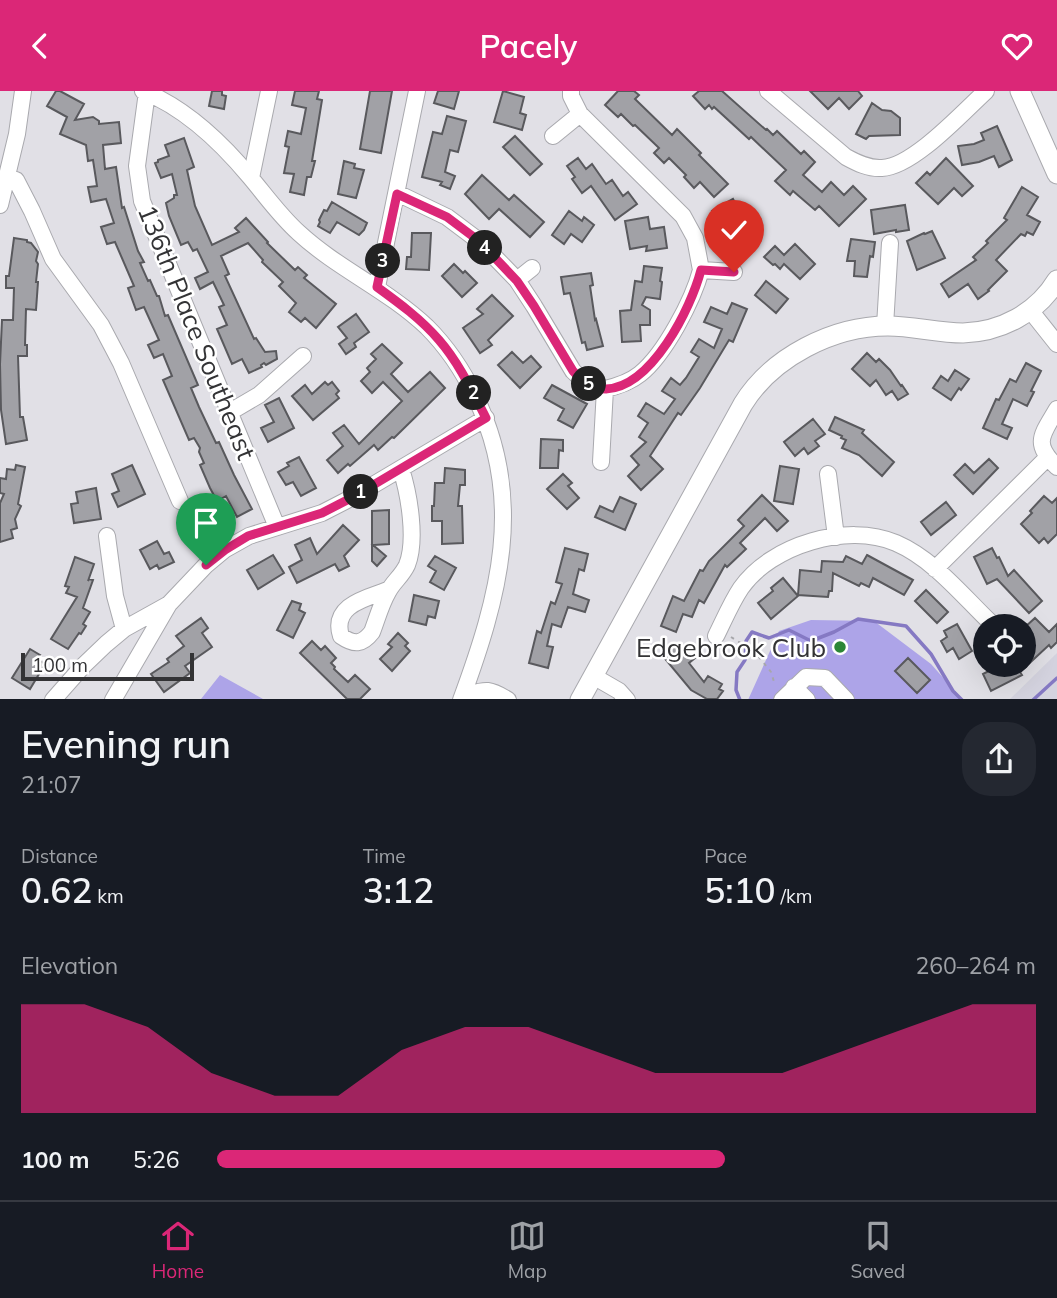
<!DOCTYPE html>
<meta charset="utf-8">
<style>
:root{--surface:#171b24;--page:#242831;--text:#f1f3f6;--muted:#9ea1a6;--line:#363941;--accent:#db2777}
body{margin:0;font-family:Mulish,sans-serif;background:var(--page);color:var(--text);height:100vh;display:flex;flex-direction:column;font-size:26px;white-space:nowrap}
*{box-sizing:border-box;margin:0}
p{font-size:23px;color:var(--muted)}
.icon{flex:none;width:38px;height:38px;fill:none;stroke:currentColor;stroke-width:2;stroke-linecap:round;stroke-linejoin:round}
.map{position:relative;height:608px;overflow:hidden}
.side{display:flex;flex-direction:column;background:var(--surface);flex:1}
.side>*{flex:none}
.tools{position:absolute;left:973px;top:523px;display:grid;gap:14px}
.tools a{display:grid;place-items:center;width:63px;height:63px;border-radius:50%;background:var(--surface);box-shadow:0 7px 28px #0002;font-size:35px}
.scale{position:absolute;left:21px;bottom:18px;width:173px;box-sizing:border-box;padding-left:7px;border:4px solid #333335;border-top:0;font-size:19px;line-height:24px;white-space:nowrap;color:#333335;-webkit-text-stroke:5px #fff;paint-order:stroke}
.pin{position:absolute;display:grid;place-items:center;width:60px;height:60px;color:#fff;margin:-72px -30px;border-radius:50% 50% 50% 0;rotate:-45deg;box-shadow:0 0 7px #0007}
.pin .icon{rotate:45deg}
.km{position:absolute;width:35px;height:35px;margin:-18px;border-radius:50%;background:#222;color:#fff;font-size:19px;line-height:35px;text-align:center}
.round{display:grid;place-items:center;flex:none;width:74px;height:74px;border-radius:28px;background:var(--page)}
.head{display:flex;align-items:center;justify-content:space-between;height:119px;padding:0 21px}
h1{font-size:38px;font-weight:600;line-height:52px}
.figures{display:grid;grid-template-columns:repeat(3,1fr);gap:10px;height:119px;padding:7px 21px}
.figures div{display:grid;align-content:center}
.figures b{font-size:35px;font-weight:600}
.figures small{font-size:19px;font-weight:400}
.figures p{font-size:19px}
.chart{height:196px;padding:14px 21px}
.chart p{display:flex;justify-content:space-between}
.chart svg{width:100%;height:126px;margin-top:7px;fill:var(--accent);opacity:.7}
ul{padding:0 21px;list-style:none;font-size:23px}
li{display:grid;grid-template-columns:112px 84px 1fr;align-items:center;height:52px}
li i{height:18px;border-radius:9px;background:var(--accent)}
header{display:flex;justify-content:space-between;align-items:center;height:91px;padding:0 21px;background:var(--accent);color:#fff;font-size:32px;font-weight:600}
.tabs{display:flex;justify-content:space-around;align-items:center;height:98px;border-top:2px solid var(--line);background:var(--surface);font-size:19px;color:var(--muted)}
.tabs a{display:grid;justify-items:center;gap:4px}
.tabs .selected{color:var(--accent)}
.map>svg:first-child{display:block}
.built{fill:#d4d3df}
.green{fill:#ada4e8}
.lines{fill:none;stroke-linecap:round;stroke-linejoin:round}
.stream{stroke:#8579c3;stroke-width:3.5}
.building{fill:#a1a1a6;stroke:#59595d;stroke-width:2}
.minor-casing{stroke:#a9a9ae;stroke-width:18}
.major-casing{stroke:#a9a9ae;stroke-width:21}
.path{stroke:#a7a7ab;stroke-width:2;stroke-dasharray:3.5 5;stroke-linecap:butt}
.minor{stroke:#fff;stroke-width:16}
.major{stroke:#fff;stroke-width:19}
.route-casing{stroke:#fff;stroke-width:14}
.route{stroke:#db2777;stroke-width:9}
.poi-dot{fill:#2b8636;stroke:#fff;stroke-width:2.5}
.labels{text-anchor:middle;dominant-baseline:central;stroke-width:5;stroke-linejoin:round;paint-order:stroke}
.street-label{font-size:26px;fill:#333335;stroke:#fff}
.poi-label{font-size:26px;fill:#333335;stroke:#fff;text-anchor:end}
</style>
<header><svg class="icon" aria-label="back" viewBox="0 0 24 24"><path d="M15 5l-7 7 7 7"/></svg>Pacely<svg class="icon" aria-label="heart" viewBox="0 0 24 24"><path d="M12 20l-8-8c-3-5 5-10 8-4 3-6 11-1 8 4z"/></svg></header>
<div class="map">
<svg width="1057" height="609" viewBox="0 0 1057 609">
<rect width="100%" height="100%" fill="#e1e0e6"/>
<!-- built -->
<path class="built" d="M1057,562V608H1010Z"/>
<!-- green -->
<path class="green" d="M811,529L874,530L931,573L962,608L748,609L779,540Z
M220,584L263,608H201Z"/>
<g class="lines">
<!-- stream -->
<path class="stream" d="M740,609L736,599L737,581L745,569L746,550L752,541L769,547L789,539L811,550L834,541L858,528L906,535L931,563L953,600L962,609
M1033,609L1057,587"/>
</g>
<!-- building -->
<path class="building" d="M56,0H60L84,13L75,29L93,26L99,30V33L119,31L121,52L103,54L105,78L116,76L122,117L124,116L138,160L144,171L140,172L148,190L150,189L157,205H159L165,225L168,224L198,294L191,297L199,316L216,352L219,351L234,384L252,418L237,426L226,405L217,410L210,397L200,374L204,372L199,361L200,357L194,347L189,349L163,289L172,285L163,263L154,267L148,254L159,249L144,216L136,219L128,197L134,195L115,151L107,153L101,136L114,132L106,108L91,111L88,96L97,95L93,69L88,70L86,54L60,43L67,26L47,15Z
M212,0H222V4L226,5L224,18L209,15Z
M295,0H319L317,8L322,9L312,70H315L311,86H307L304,104L290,101L294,83L284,82L289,56L285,55L288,40L301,43L306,17L292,14Z
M370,0H392L381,62L360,58Z
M438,0H459L454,18L434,12Z
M503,0L524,6L520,22L526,24L522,39L494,31Z
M618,0H634L639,4L635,8L672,44L677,38L701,62L699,64L728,93L714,106L700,91L694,97L684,86L686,84L669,67L664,72L654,62L659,57L635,34L633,35L621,23L618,26L605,14Z
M699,0H722L766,39L767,38L773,44L777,40L801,63L804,60L815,71L803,84L822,101L831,91L844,104L853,95L866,108L839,135L819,115L815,119L793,100L790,104L775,90L786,79L751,46L749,48L714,16L712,18L709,14L705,18L693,5Z
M810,0H858L862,5L849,18L839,7L828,18Z
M872,12L882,19L891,20L900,27V44L869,45L866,48L856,43Z
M447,25L466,30L458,61L450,59L445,81L455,85L450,98L440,94L442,91L422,86L433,41L442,43Z
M997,35L1012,69L999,76L994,65L979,71L962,74L958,55L974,53L984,49L981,42Z
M515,45L542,73L530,84L503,56Z
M184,47L194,76L187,79L195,115L212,154L239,141L235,137L246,127L268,151L267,152L295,179L298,176L307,184L304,187L336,213L316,237L305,227L301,231L289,221L296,212L279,195L283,191L262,171L263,169L248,152L221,165L229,183L225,185L254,248L256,247L265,261L276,260L277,268L266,274L264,272L261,274L262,276L249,282L242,268L232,273L217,238L227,234L219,216L224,214L213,191L200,198L195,187L208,181L197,158L193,160L188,151L181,154L169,125L166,112L174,107V104H177L172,83L161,87L155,72L158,71V69L169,65L165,54Z
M578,67L586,78L592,73L606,93L612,89L623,105L628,101L637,113L615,129L591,95L582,102L572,88L575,86L567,75Z
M946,67L973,95L962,105L954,97L938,113L916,92L927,81L930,84Z
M344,70L355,73L354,77L364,79L356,107L338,103Z
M482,84L509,109L514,104L544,131L530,146L499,118L489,128L465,103Z
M1022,96L1038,106L1027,124L1040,131L1033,144L1027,141L1025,145L1021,143L996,169L1007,180L988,199L989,200L978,208L968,193L949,206L941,193L976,169L973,166L988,152L986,150L1007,129L1004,127Z
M733,108L745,131L737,136L738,138L727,144L720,131L718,132L712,120Z
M332,111L367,132L364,139L359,144L337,131L330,142L318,135L320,131L319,129L324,119L327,120Z
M905,114L909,139L896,141V139L874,143L871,119Z
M569,120L582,130L584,126L594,134L582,151L571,143L564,153L552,144Z
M648,126L650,138L664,136L667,157L646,160L647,155L630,158L625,130Z
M932,140L945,167L917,179L907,150L924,142L925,143Z
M412,142H431L429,179L406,178L407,166H411Z
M14,147L27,149V151L31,152L38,161L36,170L38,173L36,191H38L36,219L26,218L25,254H27V265H18L20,326H23L27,349L6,353L1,319L0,273L2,229H13L14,197H6V185H9Z
M851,148L875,151L873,166L870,165L867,186L854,185L855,170H847Z
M795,153L815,173L800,188L784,173L780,178L775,173L773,174L764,166L775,155L784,164Z
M454,173L463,182L465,180L477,192L462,206L442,185Z
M644,175L662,177L660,190L662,191L660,208L646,206L642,214L650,219V234H640L641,250L622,251L620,220L631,219L635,190L642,191Z
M591,182L593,194L590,195L595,229L596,228L603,255L587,259L585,251L582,252L570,202L564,203L561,186Z
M766,190L788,208L776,222L755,204Z
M492,204L513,225L488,249L492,254L480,262L463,237L483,223L477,218Z
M732,212L747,218L733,251L729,249L700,297L681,324L678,322L650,365L663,378L641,399L628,385L639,374L631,365L646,351L639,346L648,332L638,325L646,312L664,323L675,308L662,300L671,287L680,294L686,287L699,266L691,261L699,248L714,257L722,238L704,231L711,216L727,223Z
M356,223L369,241L354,252L356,256L346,263L339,253L347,247L338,236Z
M382,253L402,272L391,283L408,301L430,281L445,297L394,347L392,346L378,359L374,354L350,375L348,373L338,382L327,369L343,355L333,342L344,334L359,353L402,310L383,291L372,302L361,290L370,281L367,277L376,268L371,263Z
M512,261L523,272L531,265L541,276L520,297L498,274Z
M867,262L876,271L879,268L890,279L901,295L902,294L908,303L898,309L892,300L886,304L876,289L870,295L852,278Z
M1026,272L1041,280L1031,300L1034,301L1027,315L1013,308L1002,333L1012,337L1007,348L983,337L996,308L999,309L1010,288L1016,291Z
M955,279L969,288L961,299L959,297L951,309L933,297L941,285L948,290Z
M325,291L328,294L332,291L339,300L336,303L339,307L313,329L292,305L305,294L312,303Z
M552,294L587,313L573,337L558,329L564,318L544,307Z
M279,307L294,337L268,351L261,337L274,331L265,314Z
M835,326L864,339L862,342L894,371L882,385L859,364L842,357L846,349L841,347L842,345L829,339Z
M813,328L825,343L815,350L819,355L808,363L804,357L795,365L784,351Z
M541,348L563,349V360L559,359L558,377H540Z
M299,366L316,397L301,405L293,391L286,394L278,381L289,375L287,372Z
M989,368L998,377L973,403L954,384L965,373L974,382Z
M16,374L25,376L18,413L21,415L15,428L17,437L11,439L13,447L0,451V412L4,403L0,402V387L6,388L7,378L15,379Z
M132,374L145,403L118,416L112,403L119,400L112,383Z
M780,375L799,378L793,413L774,410Z
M445,377L465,379V394H460L458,415H462L463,452L442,453V430H432V415H434L435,392H444Z
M563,383L572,392L568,395L579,407L567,418L547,398Z
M96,397L101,428L74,432L71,413L78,412L76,401Z
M762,404L788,430L777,440L765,427L740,452L746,458L727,476L725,474L704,512L699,509L692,526L683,523L676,541L661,535L673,505L684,510L700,479L703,480L709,470L744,435L738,429Z
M1044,405L1052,412L1057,407V443L1048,452L1044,447L1039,452L1021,433L1032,422L1030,420Z
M620,406L636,413L625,439L595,426L600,415L613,421Z
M946,411L956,424L931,444L921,431Z
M389,419V453L373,454L386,465L377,475L372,470V420Z
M343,434L359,449L344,465L349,475L339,480L335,473L297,492L289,476L302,469L295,454L310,447L317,463Z
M157,450L164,463L169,461L174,471L159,478L157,474L150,478L140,459Z
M565,457L588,463L584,480L579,478L573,503L589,509L585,521L568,516L561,536L552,533L547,555L553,556L548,577L529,572L537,540L541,542L551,511L555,513L562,493L556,491Z
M992,457L997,467L999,466L1008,485L1014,479L1042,510L1029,522L997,488L987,493L974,466Z
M273,464L284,482L258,498L247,479Z
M867,464L913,489L904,504L873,487L869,496L861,492L859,495L833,482L832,500H829L828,506L798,504L800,479L821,481L822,470L843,471L846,465L862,473Z
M435,465L456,477L444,499L430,491L436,480L428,475Z
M75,466L94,473L88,490L89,488L93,489L83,517L90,521L83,533L86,535L81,543L79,542L68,558L51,548L77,506L66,502L69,496L65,495Z
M783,487L798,505L771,528L758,512L773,500L771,497Z
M926,499L948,521L937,532L915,510Z
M414,504L439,510L435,527L428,525L426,534L409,530Z
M292,510L301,513L299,519L305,522L293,547L277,539Z
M201,527L208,537L202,542L212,556L185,575L190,582L164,601L151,583L169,571L167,568L184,555L176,545Z
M1035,527L1049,541L1057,533V551L1051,557L1049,554L1020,581L1022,584L991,600L983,583L1000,574H1024V555L1033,546L1024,537Z
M957,533L972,560L959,568L953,557L947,561L941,550L947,546L944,540Z
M398,542L408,552L405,555L410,560L392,580L380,568L392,556L388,553Z
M312,550L321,559L325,555L336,567L331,572L335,576L334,578L348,591L355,584L370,598L360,608H347L300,562Z
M673,553L680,562L687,557L695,567L689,572L704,591L708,585L722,593L719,598L723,600L717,608H707L691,599L661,563Z
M30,558L40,564L37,568L45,573L30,598L12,587Z
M908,567L930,589L917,602L895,580Z"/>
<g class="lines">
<!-- minor casing -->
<g class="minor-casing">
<path id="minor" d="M143,0C185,17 221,51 250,86C266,105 280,125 299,142C338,178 388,199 427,236C447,256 463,280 475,305C526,409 499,506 461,609
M571,0V5L580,23L683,125L695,147L701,179
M768,0L846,66C857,72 869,78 882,77C913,76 963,21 986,0
M147,1L137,75L142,110L277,436
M553,45L580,23
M7,87L16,89L32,120L53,168L101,234L121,272L180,410
M251,87L269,0
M397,102L447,126L479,150L517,189L534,215L573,280C583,290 591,295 605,298
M0,114L17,43L23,0
M517,189L532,177
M377,196L417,0
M1030,219L1057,253
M885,235L890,152
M1057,318C1042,344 1032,352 1057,376
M230,321L259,304L303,265
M601,371L605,298C618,295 630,291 640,283C665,263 693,209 701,179L734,181
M828,383L836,446
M107,445L115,505L124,538
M935,478L1047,367
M388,499C367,507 331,514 341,545C354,554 362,554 372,541C377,528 381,513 388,501C393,491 402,485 407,474C417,449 409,403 401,378
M716,545C724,529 731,512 741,497C771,454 847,431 896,452C933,468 961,503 990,531
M593,585L619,600L627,609
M794,596L807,609
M463,605C485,599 487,596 508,609
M53,609L83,575L106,553L124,538L169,513L206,474L224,459L249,445L322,422L353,406L486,327
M113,609L169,513
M782,609L806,586L825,587L846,609"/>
</g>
<!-- major casing -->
<g class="major-casing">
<path id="major" d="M1020,0L1057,83
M580,609L743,313C772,266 833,235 888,235C913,235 938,242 963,242C1001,241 1037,222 1057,189"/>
</g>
<!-- path -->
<path class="path" d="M731,546L755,561L771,581L775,594"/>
<!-- minor -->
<use href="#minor" class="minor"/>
<!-- major -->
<use href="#major" class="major"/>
</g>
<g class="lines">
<!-- route casing -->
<g class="route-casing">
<path id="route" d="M206,474L225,459L248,445L322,422L353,406L486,327C472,300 459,272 439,249C421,228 399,212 377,196L397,103L447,126L479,150L517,190L534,215L573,280C581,289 593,298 606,298C652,296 691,217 701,179L734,181"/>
</g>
<!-- route -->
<use href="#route" class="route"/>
</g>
<!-- markers -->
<circle class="poi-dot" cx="840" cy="556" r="7"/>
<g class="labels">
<!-- street labels -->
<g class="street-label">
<text transform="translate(197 241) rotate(68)">136th Place Southeast</text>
</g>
<!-- poi labels -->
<g class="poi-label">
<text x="826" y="556">Edgebrook Club</text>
</g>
</g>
</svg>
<div class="tools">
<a><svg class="icon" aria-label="locate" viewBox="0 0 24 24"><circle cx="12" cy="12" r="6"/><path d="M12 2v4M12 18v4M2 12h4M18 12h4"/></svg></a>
</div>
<div class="scale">100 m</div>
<div class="pin" style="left:206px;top:474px;background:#1e9e55"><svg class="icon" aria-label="arrive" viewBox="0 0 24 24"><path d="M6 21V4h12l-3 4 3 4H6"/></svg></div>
<div class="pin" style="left:734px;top:181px;background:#d93025"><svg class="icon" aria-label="check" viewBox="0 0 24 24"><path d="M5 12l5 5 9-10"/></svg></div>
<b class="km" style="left:361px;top:401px">1</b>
<b class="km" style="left:474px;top:302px">2</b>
<b class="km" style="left:383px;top:170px">3</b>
<b class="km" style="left:485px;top:157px">4</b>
<b class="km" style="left:589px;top:293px">5</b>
</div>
<section class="side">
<div class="head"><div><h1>Evening run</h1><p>21:07</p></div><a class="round"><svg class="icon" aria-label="share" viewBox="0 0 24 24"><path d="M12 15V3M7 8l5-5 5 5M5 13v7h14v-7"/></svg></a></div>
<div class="figures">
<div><p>Distance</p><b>0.62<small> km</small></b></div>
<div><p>Time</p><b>3:12</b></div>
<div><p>Pace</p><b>5:10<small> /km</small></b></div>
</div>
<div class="chart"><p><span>Elevation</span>260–264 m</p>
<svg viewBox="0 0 160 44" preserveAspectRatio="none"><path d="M0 44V6L10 6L20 14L30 30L40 38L50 38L60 22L70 14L80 14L90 22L100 30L110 30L120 30L130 22L140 14L150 6L160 6V44z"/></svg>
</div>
<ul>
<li><b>100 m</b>5:26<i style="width:62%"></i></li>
</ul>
</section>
<nav class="tabs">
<a class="selected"><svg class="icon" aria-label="home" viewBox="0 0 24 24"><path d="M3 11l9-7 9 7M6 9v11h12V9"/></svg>Home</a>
<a><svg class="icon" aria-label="map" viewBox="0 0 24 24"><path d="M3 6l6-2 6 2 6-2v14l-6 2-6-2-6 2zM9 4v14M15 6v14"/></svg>Map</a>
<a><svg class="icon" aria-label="saved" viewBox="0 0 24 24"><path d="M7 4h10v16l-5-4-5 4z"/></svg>Saved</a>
</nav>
